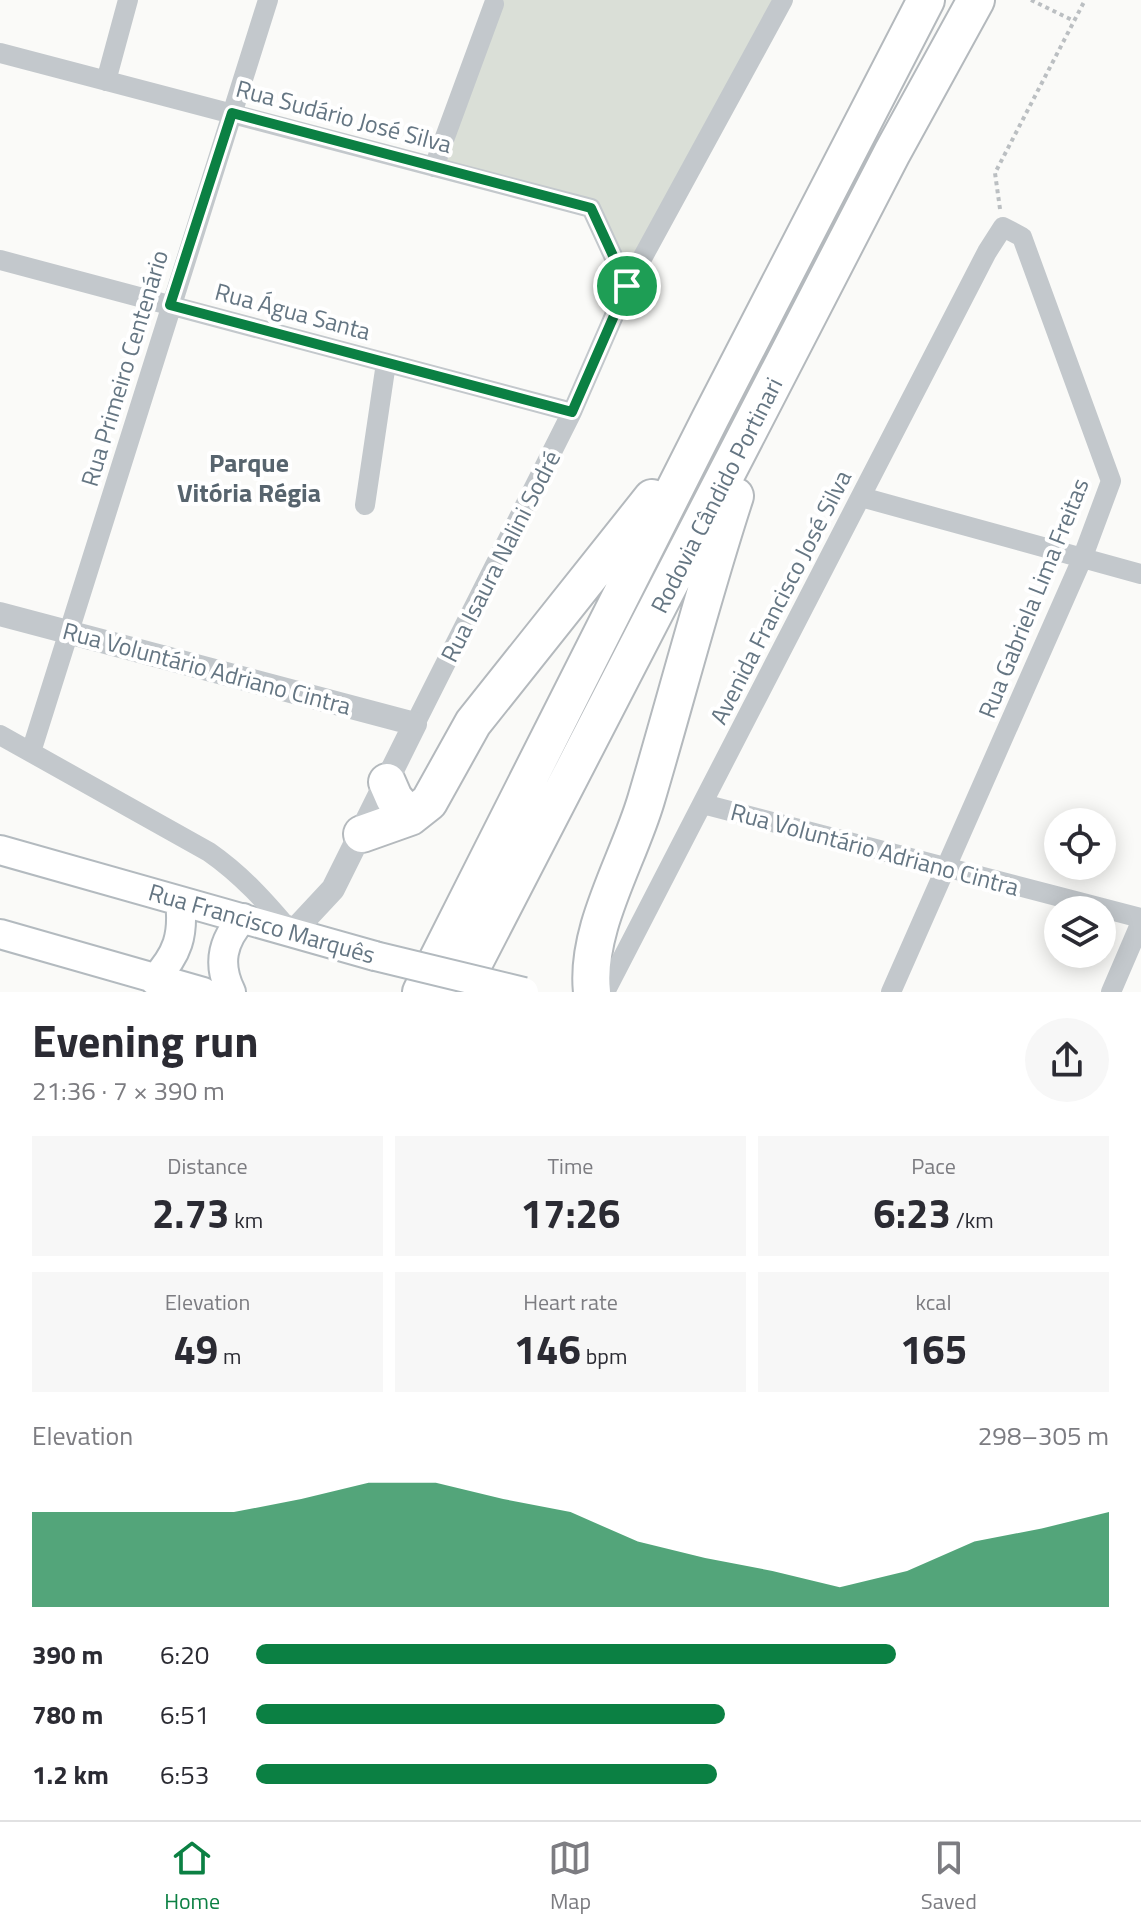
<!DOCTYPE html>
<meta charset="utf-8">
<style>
:root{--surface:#fff;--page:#f7f7f7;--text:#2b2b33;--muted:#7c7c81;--line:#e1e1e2;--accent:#0b8043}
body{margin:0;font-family:"Titillium Web",sans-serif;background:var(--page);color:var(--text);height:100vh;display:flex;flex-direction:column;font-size:30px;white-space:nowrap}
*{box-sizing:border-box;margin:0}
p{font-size:26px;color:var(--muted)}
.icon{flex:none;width:44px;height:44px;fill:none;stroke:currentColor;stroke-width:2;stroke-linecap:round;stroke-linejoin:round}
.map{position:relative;height:992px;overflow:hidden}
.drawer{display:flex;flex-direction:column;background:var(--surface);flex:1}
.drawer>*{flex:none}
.tools{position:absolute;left:1044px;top:808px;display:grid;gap:16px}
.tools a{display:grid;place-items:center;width:72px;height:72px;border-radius:50%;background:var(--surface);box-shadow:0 4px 20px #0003;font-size:40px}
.pin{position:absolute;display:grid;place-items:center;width:68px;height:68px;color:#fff;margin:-34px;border:4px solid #fff;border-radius:50%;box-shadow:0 2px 8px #0007}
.round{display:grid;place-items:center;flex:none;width:84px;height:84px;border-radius:42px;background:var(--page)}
.summary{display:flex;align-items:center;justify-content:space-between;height:136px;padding:0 32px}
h1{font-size:44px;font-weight:700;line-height:60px}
.figures{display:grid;grid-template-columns:repeat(3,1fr);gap:12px;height:136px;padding:8px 32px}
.figures div{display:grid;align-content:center;border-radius:0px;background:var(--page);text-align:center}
.figures b{font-size:40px;font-weight:700}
.figures small{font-size:22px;font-weight:400}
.figures p{font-size:22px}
.chart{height:224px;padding:16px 32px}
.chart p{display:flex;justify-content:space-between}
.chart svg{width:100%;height:144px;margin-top:8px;fill:var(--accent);opacity:.7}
ul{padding:0 32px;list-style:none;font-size:26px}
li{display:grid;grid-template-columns:128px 96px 1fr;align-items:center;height:60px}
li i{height:20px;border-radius:10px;background:var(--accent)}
.tabs{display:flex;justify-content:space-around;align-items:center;height:112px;border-top:2px solid var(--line);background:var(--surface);font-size:22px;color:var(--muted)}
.tabs a{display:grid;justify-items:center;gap:4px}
.tabs .selected{color:var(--accent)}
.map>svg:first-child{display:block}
.green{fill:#dadfd7}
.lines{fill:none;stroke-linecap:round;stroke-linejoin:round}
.secondary-casing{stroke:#b3babf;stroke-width:32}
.motorway-casing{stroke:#b4b9bd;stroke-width:40}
.path{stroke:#bbbfc2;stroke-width:4;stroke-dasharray:4 4;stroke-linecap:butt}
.minor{stroke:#c3c8cc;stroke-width:20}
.tertiary{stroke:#c3c8cc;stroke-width:24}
.secondary{stroke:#fff;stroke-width:28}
.motorway{stroke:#fff;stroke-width:36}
.secondary-bridge-casing{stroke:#b3babf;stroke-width:32;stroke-linecap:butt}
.secondary-bridge{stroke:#fff;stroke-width:28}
.route-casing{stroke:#fff;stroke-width:16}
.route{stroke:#0b8043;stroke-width:10}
.labels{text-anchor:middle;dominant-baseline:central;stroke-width:8;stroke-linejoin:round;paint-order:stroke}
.street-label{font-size:24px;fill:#657683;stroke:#fff}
.neighbourhood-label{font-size:26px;font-weight:bold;fill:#57646e;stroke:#fff}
</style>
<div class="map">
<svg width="1141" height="992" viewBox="0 0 1141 992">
<rect width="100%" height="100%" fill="#fafaf8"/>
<!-- green -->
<path class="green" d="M494,0H783L627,286L591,208L434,167Z"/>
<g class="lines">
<!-- secondary casing -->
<g class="secondary-casing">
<path id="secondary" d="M0,850L375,956
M0,934L203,992
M154,980C178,954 184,935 180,901
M231,992C217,964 222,941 243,918"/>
</g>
<!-- motorway casing -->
<g class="motorway-casing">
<path id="motorway" d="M387,782L394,798L410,817
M362,834L410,817L429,802L473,723L652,498
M421,992L710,419L926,0
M459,992L892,153L976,0
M592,992C585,929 628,861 646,800C676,699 702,597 735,496"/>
</g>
<!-- path -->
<path class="path" d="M1031,0L1074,21
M1000,209L995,173L1085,0"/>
<!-- minor -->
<path class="minor" d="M0,53L591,208L627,286
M106,81L128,0
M434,167L494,4
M0,260L572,412
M861,497L1141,574
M365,505L386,363
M415,724L572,412L627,286L783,0
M0,735L209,852C242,875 266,902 292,933
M31,752L268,0
M703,804L1141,918
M605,992L987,252L1003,227L1022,237L1111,481L1082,559L891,992
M1111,992L1141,922"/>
<!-- tertiary -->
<path class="tertiary" d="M0,614L415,724L333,889L292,933"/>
<!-- secondary -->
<use href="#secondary" class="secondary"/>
<!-- motorway -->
<use href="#motorway" class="motorway"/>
<!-- secondary-bridge casing -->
<g class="secondary-bridge-casing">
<path id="secondary-bridge" d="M375,956L524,992"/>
</g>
<!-- secondary-bridge -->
<use href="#secondary-bridge" class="secondary-bridge"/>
</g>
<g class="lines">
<!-- route casing -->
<g class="route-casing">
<path id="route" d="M232,113L591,208L627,286L572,412L170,305Z"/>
</g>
<!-- route -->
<use href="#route" class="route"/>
</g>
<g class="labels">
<!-- street labels -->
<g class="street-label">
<text transform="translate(344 116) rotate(15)">Rua Sudário José Silva</text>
<text transform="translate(293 311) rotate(15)">Rua Água Santa</text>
<text transform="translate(124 368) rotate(-73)">Rua Primeiro Centenário</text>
<text transform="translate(716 495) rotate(-63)">Rodovia Cândido Portinari</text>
<text transform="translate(500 556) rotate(-63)">Rua Isaura Nalini Sodré</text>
<text transform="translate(780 597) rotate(-63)">Avenida Francisco José Silva</text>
<text transform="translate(1033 598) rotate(-68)">Rua Gabriela Lima Freitas</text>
<text transform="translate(207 668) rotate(15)">Rua Voluntário Adriano Cintra</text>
<text transform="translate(875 849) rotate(15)">Rua Voluntário Adriano Cintra</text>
<text transform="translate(262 923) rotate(16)">Rua Francisco Marquês</text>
</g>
<!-- neighbourhood labels -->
<g class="neighbourhood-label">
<text x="249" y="462">Parque<tspan x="249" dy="30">Vitória Régia</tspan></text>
</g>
</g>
</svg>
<div class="tools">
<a><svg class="icon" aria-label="locate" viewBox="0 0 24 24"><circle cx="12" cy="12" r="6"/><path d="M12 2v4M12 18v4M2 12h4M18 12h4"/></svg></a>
<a><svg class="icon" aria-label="layers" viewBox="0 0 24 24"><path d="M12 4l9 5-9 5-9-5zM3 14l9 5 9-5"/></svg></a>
</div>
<div class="pin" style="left:627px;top:286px;background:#1e9e55"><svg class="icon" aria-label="arrive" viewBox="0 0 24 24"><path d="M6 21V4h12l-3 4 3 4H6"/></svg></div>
</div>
<section class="drawer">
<div class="summary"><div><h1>Evening run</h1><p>21:36 · 7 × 390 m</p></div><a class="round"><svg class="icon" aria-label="share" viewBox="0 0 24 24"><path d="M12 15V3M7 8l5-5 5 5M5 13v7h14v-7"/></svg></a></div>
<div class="figures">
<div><p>Distance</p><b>2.73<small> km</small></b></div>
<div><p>Time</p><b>17:26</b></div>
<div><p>Pace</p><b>6:23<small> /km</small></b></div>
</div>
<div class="figures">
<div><p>Elevation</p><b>49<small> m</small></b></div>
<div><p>Heart rate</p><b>146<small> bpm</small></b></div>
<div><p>kcal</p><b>165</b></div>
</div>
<div class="chart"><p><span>Elevation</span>298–305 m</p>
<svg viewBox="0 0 160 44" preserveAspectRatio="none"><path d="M0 44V15L10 15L20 15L30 15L40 11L50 6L60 6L70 11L80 15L90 24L100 29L110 33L120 38L130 33L140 24L150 20L160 15V44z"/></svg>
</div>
<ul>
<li><b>390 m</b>6:20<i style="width:75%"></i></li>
<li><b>780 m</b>6:51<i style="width:55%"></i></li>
<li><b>1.2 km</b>6:53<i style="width:54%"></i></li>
</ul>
</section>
<nav class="tabs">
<a class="selected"><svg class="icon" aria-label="home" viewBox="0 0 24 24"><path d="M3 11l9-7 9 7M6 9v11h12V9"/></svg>Home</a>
<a><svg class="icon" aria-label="map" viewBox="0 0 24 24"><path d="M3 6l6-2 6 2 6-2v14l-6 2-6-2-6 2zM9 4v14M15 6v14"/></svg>Map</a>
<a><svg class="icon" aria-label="saved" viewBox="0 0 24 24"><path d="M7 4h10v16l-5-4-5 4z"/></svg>Saved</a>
</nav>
